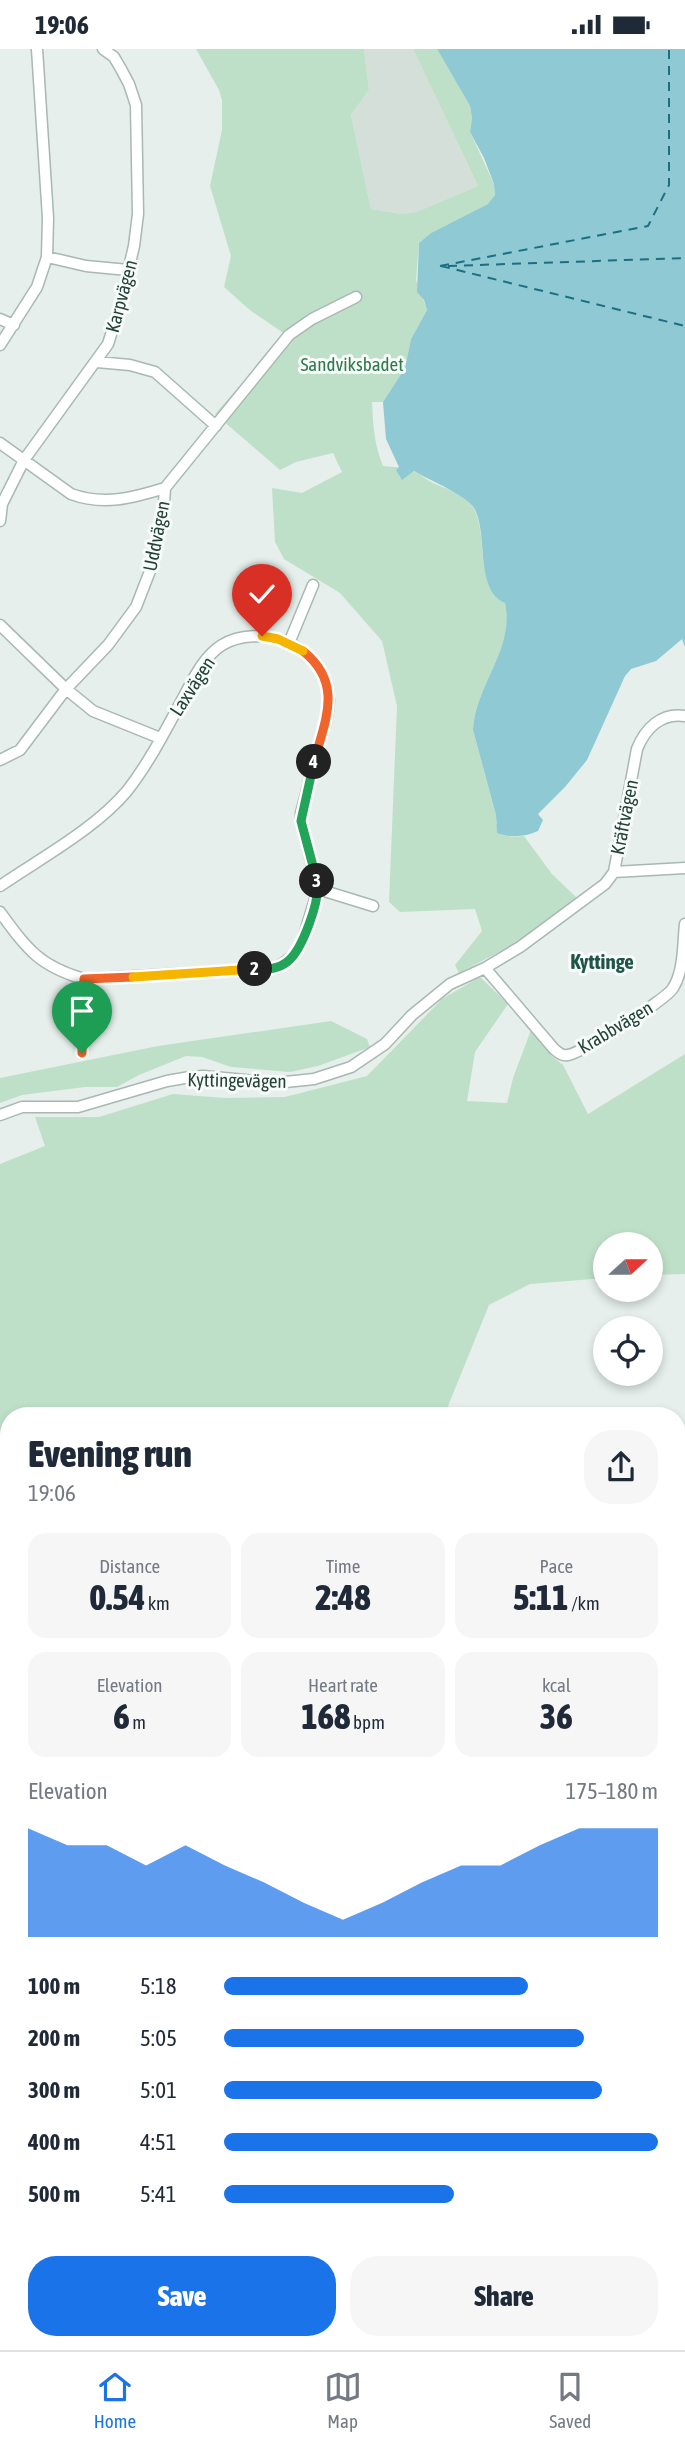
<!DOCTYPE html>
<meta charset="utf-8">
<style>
:root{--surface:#fff;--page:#f6f6f7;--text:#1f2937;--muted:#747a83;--line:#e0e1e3;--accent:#1a73e8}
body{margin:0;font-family:"Asap Condensed",sans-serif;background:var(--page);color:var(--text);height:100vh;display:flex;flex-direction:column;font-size:26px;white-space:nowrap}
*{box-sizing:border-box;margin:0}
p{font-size:23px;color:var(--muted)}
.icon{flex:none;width:38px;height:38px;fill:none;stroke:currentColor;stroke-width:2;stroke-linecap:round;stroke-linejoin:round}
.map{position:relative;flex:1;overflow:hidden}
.sheet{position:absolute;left:0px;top:1358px;width:686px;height:943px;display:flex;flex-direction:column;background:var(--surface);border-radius:28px 28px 0 0;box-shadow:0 4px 10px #0003}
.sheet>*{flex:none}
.needle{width:46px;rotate:69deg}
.fabs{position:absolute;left:593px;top:1183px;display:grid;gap:14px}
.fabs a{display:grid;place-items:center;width:70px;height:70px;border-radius:50%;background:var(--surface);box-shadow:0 4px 10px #0003;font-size:35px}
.pin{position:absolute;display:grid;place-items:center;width:60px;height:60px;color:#fff;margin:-72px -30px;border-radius:50% 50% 50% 0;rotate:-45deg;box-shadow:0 0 7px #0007}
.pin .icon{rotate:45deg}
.km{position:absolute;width:35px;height:35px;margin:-18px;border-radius:50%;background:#222;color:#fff;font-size:19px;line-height:35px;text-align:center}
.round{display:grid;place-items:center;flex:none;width:74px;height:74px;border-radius:28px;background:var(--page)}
.overview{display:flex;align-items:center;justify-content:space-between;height:119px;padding:0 28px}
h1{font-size:38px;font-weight:800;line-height:52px}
.stats{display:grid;grid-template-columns:repeat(3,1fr);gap:10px;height:119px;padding:7px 28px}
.stats div{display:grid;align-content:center;border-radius:18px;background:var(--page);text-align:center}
.stats b{font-size:35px;font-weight:800}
.stats small{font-size:19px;font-weight:400}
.stats p{font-size:19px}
.chart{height:196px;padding:14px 28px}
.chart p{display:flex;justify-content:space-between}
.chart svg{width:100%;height:126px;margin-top:7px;fill:var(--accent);opacity:.7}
.button{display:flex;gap:14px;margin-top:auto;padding:14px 28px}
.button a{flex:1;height:80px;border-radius:28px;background:var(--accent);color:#fff;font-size:28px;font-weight:800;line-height:80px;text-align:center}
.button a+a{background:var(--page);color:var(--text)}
ul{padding:0 28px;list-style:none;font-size:23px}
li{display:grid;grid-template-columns:112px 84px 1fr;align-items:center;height:52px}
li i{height:18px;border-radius:9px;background:var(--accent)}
.status{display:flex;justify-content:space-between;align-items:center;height:49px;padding:0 35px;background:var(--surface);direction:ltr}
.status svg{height:19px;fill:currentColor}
.tabs{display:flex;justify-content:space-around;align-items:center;height:98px;border-top:2px solid var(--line);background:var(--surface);font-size:19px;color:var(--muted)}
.tabs a{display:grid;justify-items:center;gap:4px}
.tabs .selected{color:var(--accent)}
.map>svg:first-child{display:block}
.built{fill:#d4dfda}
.green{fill:#bfe0c8}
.water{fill:#8ec9d4}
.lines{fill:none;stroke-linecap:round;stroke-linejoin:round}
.ferry{stroke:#1c6f80;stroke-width:2;stroke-dasharray:9 7;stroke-linecap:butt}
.minor-casing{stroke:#a8b8b2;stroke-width:13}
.minor{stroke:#fff;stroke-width:10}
.split-1-casing{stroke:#fff;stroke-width:14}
.split-2-casing{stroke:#fff;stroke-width:14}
.split-3-casing{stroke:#fff;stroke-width:14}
.split-4-casing{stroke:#fff;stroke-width:14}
.split-5-casing{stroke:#fff;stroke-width:14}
.split-6-casing{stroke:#fff;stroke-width:14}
.split-1{stroke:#f0652b;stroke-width:9}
.split-2{stroke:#f5b400;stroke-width:9}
.split-3{stroke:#22a559;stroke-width:9}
.split-4{stroke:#22a559;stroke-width:9}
.split-5{stroke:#f0652b;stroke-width:9}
.split-6{stroke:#f5b400;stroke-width:9}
.labels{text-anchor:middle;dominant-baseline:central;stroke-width:6;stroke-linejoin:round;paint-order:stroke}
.street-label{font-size:19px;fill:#24423a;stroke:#f7fbf9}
.park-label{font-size:19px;fill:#2d7a4b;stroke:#f7fbf9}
.neighbourhood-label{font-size:21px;font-weight:bold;fill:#1f5548;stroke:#f7fbf9}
</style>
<div class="status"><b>19:06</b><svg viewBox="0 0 49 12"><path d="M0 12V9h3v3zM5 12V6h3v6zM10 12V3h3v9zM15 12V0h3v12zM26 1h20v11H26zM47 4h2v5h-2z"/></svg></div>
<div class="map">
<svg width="685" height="2301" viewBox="0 0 685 2301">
<rect width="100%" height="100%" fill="#e6efeb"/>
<!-- built -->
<path class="built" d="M364,0H413L478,137L416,163L402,165L371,160L351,66L369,41Z"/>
<!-- green -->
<path class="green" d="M196,0H364L369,41L351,66L371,160L402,165L416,163L478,137L413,0H437L470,57L472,69L470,83L494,135L495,146L489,155L431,184L419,194L416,231L427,261L411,290L405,319L383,353H372C373,376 374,395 383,417C393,418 405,418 415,423C421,426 427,431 433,434C447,440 466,446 474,460C488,486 475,541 505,554C515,600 475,636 473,681L496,766V775L511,788L524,787L552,825L578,850L524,890L459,924L455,916L482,882L475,860L400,863L389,853L397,657L382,592L340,544L284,510L275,493L272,439L302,444L342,423L333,404L296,413L280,421L215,365L285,285L251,262L224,238L231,207L210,137L222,81V51L219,41Z
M480,928L508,955L475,1003L467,1052L507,1054L513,1029L531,981L553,1008L563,1016L588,1065L685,1005V1225L651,1226V1195H606L605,1229L530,1235L489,1256L444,1367H9V2292H677V1688L685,1683V2301H0V1115L45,1097L35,1068H99L173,1045L225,1049L285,1048L367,1027L442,950Z
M331,972L367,990L370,998L318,1017L290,1023L231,1018L202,1008L186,1007L139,1026L117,1038H85L22,1046L0,1054V1029L158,997Z"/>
<!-- water -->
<path class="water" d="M437,0H685V598L682,590L656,612L631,620L625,627L587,711L565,738L538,765L543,771L538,782C524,788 512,789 497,784L496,766L473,681C475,636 515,600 505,554C474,541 489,485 474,459C466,446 429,431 414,422L402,431L396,421L399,418L386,390L383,353L405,319L411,290L427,261L424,251L417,243L419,194L431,184L488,155L495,146L494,135L484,109L470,83L472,69L470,57Z"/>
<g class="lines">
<!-- ferry -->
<path class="ferry" d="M440,217L648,177L669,136V0
M441,217L685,277
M448,217L685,209"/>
<!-- minor casing -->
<g class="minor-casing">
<path id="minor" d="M47,208L86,217L128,221
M0,270L14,276
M0,296L37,238L47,208L48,169L37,0
M97,313L130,316L155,323L216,377
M0,394L71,445C104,457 132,449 165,439
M0,472L2,455L24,411L108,295L120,257L134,197L138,165L136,56L129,35L121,20L114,8L103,0
M0,576L66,640L93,662L160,689
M289,594L313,536
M0,711L20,701L66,640L108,596L136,558L150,522L163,469L165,439L289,286L312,270L356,248
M614,823L685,819
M0,837C41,809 95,780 127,742C149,714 165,682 182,651C193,631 202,609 222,596C240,585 265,585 284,592C313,603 333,629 328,661C326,675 321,688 317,702C311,723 307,743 301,764V772L318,840L303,890L294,906L277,919L84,930C39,917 27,900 0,863
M318,840L373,857
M485,919L554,1000C559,1004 562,1007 568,1006C582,1004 667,950 673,939C684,922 683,894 685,875
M82,1004L84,930
M0,1066L22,1058H78L167,1032L190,1028L203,1027L276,1034L314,1030L351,1018L385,995L412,966L450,935L485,919L520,898L605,835L614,823L637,700C645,680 661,663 685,667
M677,1780L685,1775
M0,1781L9,1784"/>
</g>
<!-- minor -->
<use href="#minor" class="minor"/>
</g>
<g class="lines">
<!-- split-1 casing -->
<g class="split-1-casing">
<path id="split-1" d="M82,1004L84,930L133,928"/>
</g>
<!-- split-2 casing -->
<g class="split-2-casing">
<path id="split-2" d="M133,928L255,920"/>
</g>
<!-- split-3 casing -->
<g class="split-3-casing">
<path id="split-3" d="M255,920C266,920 277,921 287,913C302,902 321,850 317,832"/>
</g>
<!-- split-4 casing -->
<g class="split-4-casing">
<path id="split-4" d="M314,713L301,772L317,832"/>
</g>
<!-- split-5 casing -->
<g class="split-5-casing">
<path id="split-5" d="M303,602C344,635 325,671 314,713"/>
</g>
<!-- split-6 casing -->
<g class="split-6-casing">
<path id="split-6" d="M262,587L278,590L303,602"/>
</g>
<!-- split-1 -->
<use href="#split-1" class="split-1"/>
<!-- split-2 -->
<use href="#split-2" class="split-2"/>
<!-- split-3 -->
<use href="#split-3" class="split-3"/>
<!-- split-4 -->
<use href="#split-4" class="split-4"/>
<!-- split-5 -->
<use href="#split-5" class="split-5"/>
<!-- split-6 -->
<use href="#split-6" class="split-6"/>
</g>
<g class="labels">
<!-- street labels -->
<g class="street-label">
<text transform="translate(121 247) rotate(-75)">Karpvägen</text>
<text transform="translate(156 487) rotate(-79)">Uddvägen</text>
<text transform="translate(192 637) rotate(-57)">Laxvägen</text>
<text transform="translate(624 768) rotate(-79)">Kräftvägen</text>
<text transform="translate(615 978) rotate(-31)">Krabbvägen</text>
<text transform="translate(237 1031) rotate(1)">Kyttingevägen</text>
</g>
<!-- park labels -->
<g class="park-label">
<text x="352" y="315">Sandviksbadet</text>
</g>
<!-- neighbourhood labels -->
<g class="neighbourhood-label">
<text x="602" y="912">Kyttinge</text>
</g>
</g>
</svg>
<div class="fabs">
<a><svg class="needle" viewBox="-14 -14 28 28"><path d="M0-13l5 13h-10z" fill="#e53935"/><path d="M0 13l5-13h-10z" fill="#747a83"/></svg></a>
<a><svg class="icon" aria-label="locate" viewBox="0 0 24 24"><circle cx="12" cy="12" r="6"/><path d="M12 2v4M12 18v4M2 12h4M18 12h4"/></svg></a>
</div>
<div class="pin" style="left:82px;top:1004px;background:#1e9e55"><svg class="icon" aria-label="arrive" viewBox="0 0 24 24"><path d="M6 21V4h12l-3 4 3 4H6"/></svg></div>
<div class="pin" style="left:262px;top:587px;background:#d93025"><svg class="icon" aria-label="check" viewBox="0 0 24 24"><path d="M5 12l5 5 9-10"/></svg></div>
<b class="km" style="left:255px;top:920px">2</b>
<b class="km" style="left:317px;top:832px">3</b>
<b class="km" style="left:314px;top:713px">4</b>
<section class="sheet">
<div class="overview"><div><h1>Evening run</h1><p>19:06</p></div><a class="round"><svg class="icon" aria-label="share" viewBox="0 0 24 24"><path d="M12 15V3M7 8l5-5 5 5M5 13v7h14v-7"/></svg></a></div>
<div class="stats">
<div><p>Distance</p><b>0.54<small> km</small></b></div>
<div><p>Time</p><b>2:48</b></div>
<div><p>Pace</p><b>5:11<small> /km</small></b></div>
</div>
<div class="stats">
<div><p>Elevation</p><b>6<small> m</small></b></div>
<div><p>Heart rate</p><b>168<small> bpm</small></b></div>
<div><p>kcal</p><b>36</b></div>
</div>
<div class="chart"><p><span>Elevation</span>175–180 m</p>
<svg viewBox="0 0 160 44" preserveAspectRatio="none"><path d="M0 44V6L10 12L20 12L30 19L40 12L50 19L60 25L70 32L80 38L90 32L100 25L110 19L120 19L130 12L140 6L150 6L160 6V44z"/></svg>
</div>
<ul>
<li><b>100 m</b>5:18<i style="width:70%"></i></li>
<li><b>200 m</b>5:05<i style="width:83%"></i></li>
<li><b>300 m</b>5:01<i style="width:87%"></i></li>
<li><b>400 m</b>4:51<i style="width:100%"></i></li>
<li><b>500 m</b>5:41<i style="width:53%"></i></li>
</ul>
<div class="button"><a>Save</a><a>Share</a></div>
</section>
</div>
<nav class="tabs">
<a class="selected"><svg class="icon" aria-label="home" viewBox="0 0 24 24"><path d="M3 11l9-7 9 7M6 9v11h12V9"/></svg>Home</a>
<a><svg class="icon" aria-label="map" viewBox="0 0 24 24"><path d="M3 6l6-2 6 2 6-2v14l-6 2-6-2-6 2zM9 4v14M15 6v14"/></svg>Map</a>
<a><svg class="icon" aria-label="saved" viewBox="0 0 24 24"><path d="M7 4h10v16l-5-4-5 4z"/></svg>Saved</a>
</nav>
